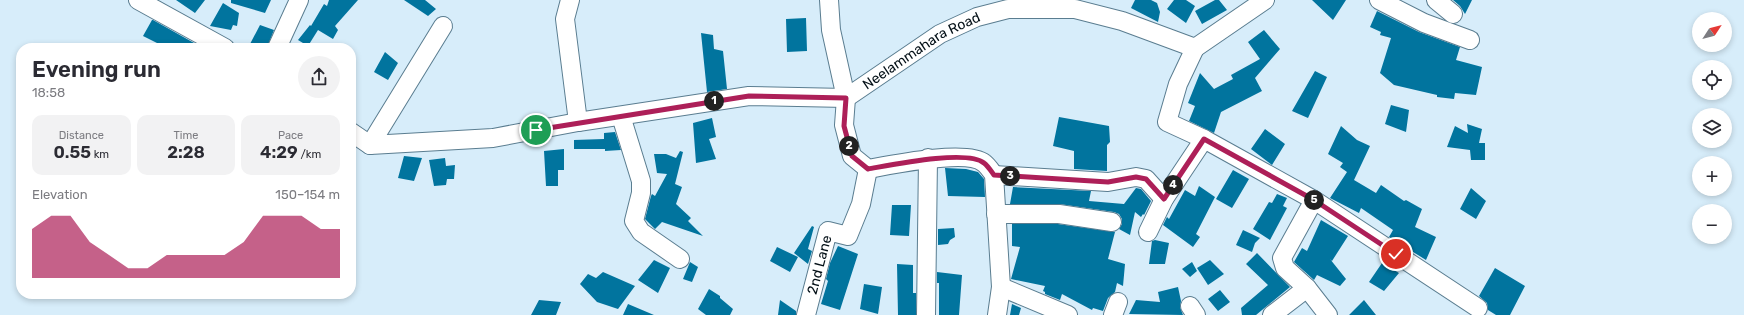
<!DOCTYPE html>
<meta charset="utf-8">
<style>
:root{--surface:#fff;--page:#f2f2f3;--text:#2b2b33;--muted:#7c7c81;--accent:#ad1f58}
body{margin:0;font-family:Rubik,sans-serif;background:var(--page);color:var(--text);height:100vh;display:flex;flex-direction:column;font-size:15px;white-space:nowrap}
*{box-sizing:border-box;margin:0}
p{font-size:13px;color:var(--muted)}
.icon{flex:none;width:22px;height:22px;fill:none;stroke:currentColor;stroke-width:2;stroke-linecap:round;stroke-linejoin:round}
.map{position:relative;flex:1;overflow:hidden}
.side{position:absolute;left:16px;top:43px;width:340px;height:256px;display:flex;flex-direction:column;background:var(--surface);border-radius:16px;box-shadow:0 2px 6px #0003}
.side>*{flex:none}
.needle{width:26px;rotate:54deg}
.controls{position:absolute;left:1692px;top:12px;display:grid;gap:8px}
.controls a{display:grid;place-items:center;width:40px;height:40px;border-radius:50%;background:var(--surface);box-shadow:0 2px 6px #0003;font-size:20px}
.pin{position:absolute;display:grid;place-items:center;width:34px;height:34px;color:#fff;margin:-17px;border:2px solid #fff;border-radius:50%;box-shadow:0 1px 4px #0007}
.km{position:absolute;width:20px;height:20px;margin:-10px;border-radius:50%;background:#222;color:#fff;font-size:11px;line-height:20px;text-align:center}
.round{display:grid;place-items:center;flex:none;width:42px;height:42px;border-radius:21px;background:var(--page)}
.headline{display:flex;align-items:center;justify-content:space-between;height:68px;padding:0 16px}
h1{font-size:22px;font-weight:600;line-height:30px}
.figures{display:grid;grid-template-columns:repeat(3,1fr);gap:6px;height:68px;padding:4px 16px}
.figures div{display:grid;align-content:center;border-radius:10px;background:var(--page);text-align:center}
.figures b{font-size:17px;font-weight:600}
.figures small{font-size:11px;font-weight:400}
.figures p{font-size:11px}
.chart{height:112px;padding:8px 16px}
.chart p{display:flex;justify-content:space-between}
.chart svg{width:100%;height:72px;margin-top:4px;fill:var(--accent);opacity:.7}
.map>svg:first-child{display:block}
.building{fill:#01749e}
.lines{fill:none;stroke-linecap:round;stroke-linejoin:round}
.minor-casing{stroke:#5a7d90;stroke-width:20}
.minor{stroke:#fff;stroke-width:18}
.route-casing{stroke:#fff;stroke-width:8}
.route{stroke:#ad1f58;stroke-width:5}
.labels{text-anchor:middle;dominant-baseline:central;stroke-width:3;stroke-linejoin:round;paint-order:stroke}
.street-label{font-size:14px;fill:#030f16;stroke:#d7edfa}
</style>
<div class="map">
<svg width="1744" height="315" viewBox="0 0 1744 315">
<rect width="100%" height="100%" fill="#d7edfa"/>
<!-- building -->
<path class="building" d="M176,0H205L195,13Z
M231,0H271L265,13L231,3Z
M329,0H358L335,26L338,30L333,39L318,30L308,46L298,40L310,25L311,26L324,4L327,6Z
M404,0H425L436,9L428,16Z
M1135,0H1151L1157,3L1160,12L1158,22L1131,8Z
M1174,0H1186L1195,6L1186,23L1167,9Z
M1215,0H1219L1227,10L1202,24L1195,11Z
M1312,0H1346L1333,20Z
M1453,0H1472L1465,14L1460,6Z
M223,3L239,13L237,26L233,25L231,30L210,26Z
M1377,11L1419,32L1460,47L1456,60L1482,67L1476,95L1455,93L1454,99L1437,97V95L1394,85L1380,73L1391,38L1380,35L1381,32L1370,27Z
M806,18L807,51L787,52L786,19Z
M152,20H153L203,48H167L143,36Z
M260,25L274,30L267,48H259L250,44Z
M1264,30L1280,49L1255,78L1262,91L1221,112L1214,133L1189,121L1195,106L1188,103L1200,73L1214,89L1233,79L1231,75L1260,59L1248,42Z
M701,33L713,35L714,49L723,51L727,89L707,92Z
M385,52L398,63L388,80L374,72Z
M1315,71L1327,77L1308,118L1292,111Z
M1391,105L1409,110L1406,132L1385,124Z
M1059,117L1109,126L1110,142L1107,145V171L1074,169V151L1053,146Z
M712,118L716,137L709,139L716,159L696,163L693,123Z
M1467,124L1482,129L1479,143H1485V160H1471L1470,150L1447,147L1455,126L1468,133Z
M1341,126L1357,140L1370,146L1354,180L1376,193L1381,185L1404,201L1406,200L1422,209L1415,227L1436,237L1426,260L1389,237L1393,230L1361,208L1359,213L1330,198L1347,172L1340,167L1343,163L1328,154Z
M1265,129L1285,144L1272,165L1251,149Z
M615,132L621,150L605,151V149H574V140L604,139V133Z
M564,149V170H558V186H546L544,151Z
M680,151L683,152L675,184L682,187L676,204L691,218L688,221L703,236L662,222L655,229L645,219L651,196L652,194L655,196L667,174L657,173L654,154H666L676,158Z
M404,156L422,158L414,181L398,178Z
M445,158L446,166L455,165L454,179H447L446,185L434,186L429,160Z
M945,168L966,169L978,172L984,179L985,197L948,196Z
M1233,170L1249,179L1232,208L1216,199Z
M1199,186L1215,197L1196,234L1200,237L1193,247L1163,225L1167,217L1169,219L1185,190L1195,196Z
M1013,187L1091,191L1089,201L1124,204L1136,188L1141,189L1151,201L1144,215L1143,214L1141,217L1135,212L1130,235L1119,229L1122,224V219L1119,214L1114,212L1059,204H1010Z
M1471,188L1486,201L1476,219L1460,209Z
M1277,194L1287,198L1283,206L1287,208L1270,240L1253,229L1269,202L1272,203Z
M892,205H911L909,236L890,235Z
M1321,220L1348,236L1332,261L1330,259L1346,279L1340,286L1317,275L1314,280L1294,262L1302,248L1307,251Z
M1012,224H1058L1115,232L1108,259L1125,264L1123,286L1117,283L1115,292L1108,298L1103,311L1093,308L1092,310L1062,294L1060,300L1045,294V292L1043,291L1045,286L1011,279L1020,247L1012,246Z
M812,226L814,227L808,249L812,251L808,264L794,253Z
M954,228L955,237L950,240L948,244L938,245V229Z
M1243,230L1260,238L1255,243L1252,252L1236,245Z
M1155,240L1169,243L1165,264H1149L1152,241Z
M838,246L858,254L840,310L821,304L828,281L826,279L830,263Z
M777,247L798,257L790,272L770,261Z
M1257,253L1290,287L1256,315H1242L1241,308L1268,285L1246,264Z
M654,260L670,268L658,293L638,280Z
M1210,260L1224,274L1208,285L1197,268Z
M690,262L698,267L692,282L683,279Z
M1192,262L1197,271L1190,277L1182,269Z
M1382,263L1399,273L1384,291L1369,282Z
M897,264L913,265V293H916V315H898Z
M1495,268L1525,286L1510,315H1496L1488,310L1487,303L1479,296Z
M603,272L635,286L618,309L597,302L580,284L588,274L596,278Z
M937,272L962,275L959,315H939V283H937Z
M864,284L882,287L878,314L860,309Z
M1178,287L1181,301L1180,307L1183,315L1129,314L1136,300L1160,302L1158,292Z
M709,289L720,296V298L733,309L730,315H706L698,309Z
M1220,290L1230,302L1218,311L1208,299Z
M539,300L561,302L556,315H531Z
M780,300L796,311V315H778Z
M1364,300L1376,315H1349Z
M628,304L654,315H623Z
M1012,304L1021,308L1019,315H1010Z"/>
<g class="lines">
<!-- minor casing -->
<g class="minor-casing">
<g id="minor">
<path d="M138,0L225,48"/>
<path d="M570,0L565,19L578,122"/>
<path d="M829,0L831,30L846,98L844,125L852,156L868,169C890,165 967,149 984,163C988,166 991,171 994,175L1001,287L997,315"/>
<path d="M1379,0L1424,23L1470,40"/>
<path d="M1436,0L1453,14"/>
<path d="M277,48L299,0"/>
<path d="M1195,48L1178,84L1167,122L1204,139L1314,200L1478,308"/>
<path d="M621,116L641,181V193L634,221L641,232L680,259"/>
<path id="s1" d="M351,132L370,145L493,138L578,122L749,96L846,98L940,34L977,17L1008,9H1075L1122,21L1195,48L1265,0"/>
<path d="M370,145L443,26"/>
<path d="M994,175L1108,182L1136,177L1146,179L1164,199"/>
<path d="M1314,200L1282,258L1285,268L1307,288L1328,315"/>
<path d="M996,214H1059L1112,222"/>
<path d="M1148,232L1164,199L1204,139"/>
<path d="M1001,287L1068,315"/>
<path d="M1190,306L1196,315"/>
<path id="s2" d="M806,315L828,231L848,236L861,204L868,169"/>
<path d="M926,315L928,158"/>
<path d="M1113,315L1118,302"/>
<path d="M1272,315L1307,288"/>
</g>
</g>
<!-- minor -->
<use href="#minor" class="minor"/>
</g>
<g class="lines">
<!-- route casing -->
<g class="route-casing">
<path id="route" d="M536,130L749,96L846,98L844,126L852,156L868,169C891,165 967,149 984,163C988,166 991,171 994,175L1108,182L1136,177L1146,179L1164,199L1204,139L1314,200L1396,254"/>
</g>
<!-- route -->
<use href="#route" class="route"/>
</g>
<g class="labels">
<!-- street labels -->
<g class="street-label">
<text stroke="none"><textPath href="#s1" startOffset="592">Neelammahara Road</textPath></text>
<text stroke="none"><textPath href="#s2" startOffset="52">2nd Lane</textPath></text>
</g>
</g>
</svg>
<div class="controls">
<a><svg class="needle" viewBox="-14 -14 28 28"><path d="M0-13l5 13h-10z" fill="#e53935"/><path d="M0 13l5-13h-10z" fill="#7c7c81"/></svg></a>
<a><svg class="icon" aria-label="locate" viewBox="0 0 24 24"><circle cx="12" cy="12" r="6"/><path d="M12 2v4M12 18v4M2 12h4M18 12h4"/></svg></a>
<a><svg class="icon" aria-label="layers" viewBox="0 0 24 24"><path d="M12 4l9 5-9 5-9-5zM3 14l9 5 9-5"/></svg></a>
<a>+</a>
<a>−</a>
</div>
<div class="pin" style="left:536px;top:130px;background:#1e9e55"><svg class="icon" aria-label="arrive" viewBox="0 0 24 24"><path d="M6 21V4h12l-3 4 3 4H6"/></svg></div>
<div class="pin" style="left:1396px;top:254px;background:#d93025"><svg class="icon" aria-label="check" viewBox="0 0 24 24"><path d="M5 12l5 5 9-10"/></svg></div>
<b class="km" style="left:714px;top:101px">1</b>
<b class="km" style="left:849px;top:146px">2</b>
<b class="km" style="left:1010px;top:176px">3</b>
<b class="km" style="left:1173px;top:185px">4</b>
<b class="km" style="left:1314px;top:200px">5</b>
<section class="side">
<div class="headline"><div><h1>Evening run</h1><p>18:58</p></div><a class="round"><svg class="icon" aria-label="share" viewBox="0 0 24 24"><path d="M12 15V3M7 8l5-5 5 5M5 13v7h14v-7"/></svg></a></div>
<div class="figures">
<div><p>Distance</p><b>0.55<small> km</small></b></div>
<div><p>Time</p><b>2:28</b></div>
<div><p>Pace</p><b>4:29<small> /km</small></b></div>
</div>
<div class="chart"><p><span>Elevation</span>150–154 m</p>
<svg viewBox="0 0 160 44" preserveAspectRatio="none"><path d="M0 44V14L10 6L20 6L30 22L40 30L50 38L60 38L70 30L80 30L90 30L100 30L110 22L120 6L130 6L140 6L150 14L160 14V44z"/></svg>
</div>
</section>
</div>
